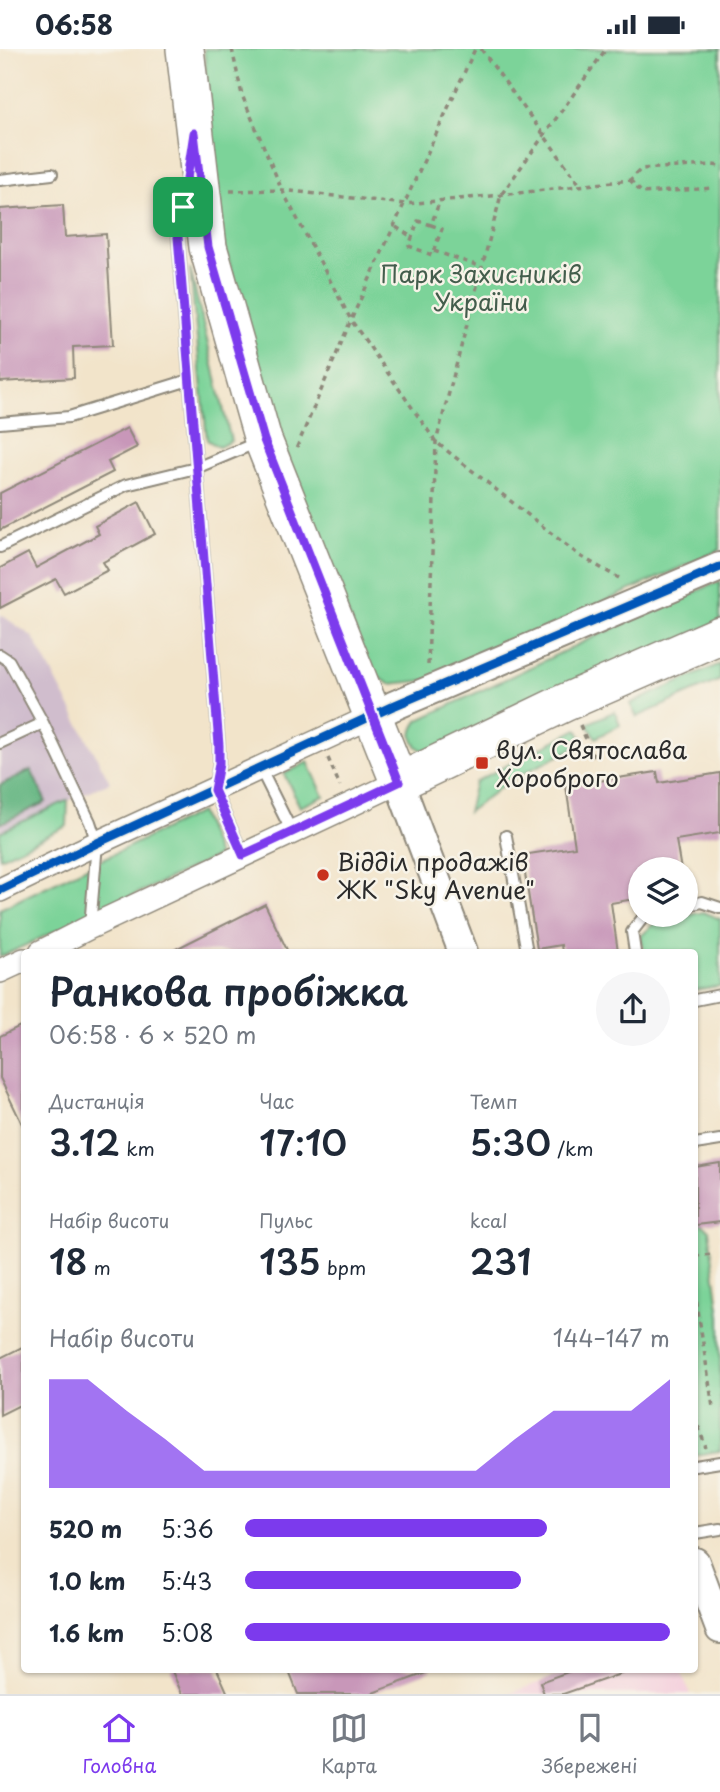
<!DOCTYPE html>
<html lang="uk">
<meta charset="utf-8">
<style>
:root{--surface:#fff;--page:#f6f6f7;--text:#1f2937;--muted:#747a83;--line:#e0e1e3;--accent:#7c3aed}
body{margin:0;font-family:"Playpen Sans",sans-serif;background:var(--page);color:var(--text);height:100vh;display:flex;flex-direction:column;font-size:26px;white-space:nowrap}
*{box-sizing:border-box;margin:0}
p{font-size:23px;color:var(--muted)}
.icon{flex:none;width:38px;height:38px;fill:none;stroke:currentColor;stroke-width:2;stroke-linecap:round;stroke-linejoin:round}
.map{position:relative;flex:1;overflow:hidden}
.details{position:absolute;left:21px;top:900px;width:677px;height:724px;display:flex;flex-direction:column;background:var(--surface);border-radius:7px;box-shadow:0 2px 5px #0004}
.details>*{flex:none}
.buttons{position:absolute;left:628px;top:808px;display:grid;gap:14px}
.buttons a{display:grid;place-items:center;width:70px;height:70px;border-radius:50%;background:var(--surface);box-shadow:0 2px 5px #0004;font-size:35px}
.pin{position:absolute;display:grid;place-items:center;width:60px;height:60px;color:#fff;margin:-30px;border-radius:14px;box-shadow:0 4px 10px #0006}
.round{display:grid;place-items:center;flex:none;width:74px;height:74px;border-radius:37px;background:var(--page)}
.overview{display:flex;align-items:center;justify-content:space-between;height:119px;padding:0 28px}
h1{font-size:38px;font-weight:600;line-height:52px}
.stats{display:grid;grid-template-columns:repeat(3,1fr);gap:10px;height:119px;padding:7px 28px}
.stats div{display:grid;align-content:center}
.stats b{font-size:35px;font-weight:600}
.stats small{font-size:19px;font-weight:400}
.stats p{font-size:19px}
.chart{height:196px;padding:14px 28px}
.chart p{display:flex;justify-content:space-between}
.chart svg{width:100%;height:126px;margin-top:7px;fill:var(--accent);opacity:.7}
ul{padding:0 28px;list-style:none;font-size:23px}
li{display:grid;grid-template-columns:112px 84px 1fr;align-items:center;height:52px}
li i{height:18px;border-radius:9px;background:var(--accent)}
.status{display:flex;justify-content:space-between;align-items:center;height:49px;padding:0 35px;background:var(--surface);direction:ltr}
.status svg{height:19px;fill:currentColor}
.menu{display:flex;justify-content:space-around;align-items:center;height:98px;border-top:2px solid var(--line);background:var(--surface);font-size:19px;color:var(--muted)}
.menu a{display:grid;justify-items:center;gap:4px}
.menu .active{color:var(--accent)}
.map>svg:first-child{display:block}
.built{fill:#f4cfdd}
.industrial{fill:#d0bdcd}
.green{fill:#7bd399;stroke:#537f62;stroke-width:2}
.forest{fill:#64b581;stroke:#487056;stroke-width:2}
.building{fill:#c897b9}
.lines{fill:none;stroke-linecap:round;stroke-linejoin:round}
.service-casing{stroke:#8e887a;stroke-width:14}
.minor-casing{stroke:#8e887a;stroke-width:26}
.tertiary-casing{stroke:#8e887a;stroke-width:32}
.primary-casing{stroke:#8e887a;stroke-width:40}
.path{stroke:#8e887a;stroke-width:3.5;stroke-dasharray:5 5;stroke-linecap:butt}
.service{stroke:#fff;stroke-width:10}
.minor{stroke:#fff;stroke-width:23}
.tertiary{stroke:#fff;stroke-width:28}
.primary{stroke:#fff;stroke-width:37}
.cycleway-casing{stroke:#f7f3e8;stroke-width:13}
.cycleway{stroke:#0057b8;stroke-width:9}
.route-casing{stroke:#fff;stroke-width:14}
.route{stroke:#7c3aed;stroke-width:9}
.poi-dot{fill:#c8321e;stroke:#f7f3e8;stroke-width:2.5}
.labels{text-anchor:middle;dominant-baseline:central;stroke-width:5;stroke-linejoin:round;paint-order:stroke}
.park-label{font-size:24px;fill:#435d4c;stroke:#f7f3e8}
.poi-label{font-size:24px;fill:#2b2b2b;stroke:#f7f3e8;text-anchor:start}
</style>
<div class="status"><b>06:58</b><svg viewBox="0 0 49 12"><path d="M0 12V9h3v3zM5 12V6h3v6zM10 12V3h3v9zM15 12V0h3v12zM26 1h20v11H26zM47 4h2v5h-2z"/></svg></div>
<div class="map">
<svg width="720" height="1645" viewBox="0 0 720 1645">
<rect width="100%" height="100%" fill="#f7f3e8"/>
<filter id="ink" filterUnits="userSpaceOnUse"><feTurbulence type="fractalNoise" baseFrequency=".0143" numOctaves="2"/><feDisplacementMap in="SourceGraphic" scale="14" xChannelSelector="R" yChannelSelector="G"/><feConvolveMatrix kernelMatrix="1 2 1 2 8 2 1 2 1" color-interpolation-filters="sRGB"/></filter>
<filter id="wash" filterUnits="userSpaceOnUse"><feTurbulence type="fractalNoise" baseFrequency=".00686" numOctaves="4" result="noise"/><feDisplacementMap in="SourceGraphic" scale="28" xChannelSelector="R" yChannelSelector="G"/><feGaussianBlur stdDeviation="1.57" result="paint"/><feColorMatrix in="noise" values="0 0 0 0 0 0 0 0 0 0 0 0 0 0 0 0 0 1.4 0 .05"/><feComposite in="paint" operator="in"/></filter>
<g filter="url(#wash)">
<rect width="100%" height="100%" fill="#f2e4ca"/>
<!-- built -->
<path class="built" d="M576,1620L681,1621L690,1645H508Z"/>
<!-- industrial -->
<path class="industrial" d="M0,565L33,588L110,733L0,783Z"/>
<!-- green -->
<path class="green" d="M204,0H720V501L429,631L390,635L371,624L289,416L222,189L211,88Z
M190,220L231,392L219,398L207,391Z
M720,532V572L426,703C411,697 408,684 419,671L594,588Z
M720,615V631L637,668L630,655Z
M615,662L620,676L596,689L587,675Z
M577,680L584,694L510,731L468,763L475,733Z
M308,713L324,747L300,758L284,725Z
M68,751L67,777L0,809V783Z
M200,763L218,807L0,908V860Z
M703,863L720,870V937L695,941V903H644L641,887L655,874Z
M702,1175L709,1181L720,1268V1402L695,1406V1176Z"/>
<!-- forest -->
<path class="forest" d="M31,721L46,753L0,775V736Z"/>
<g id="blocks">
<!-- building -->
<path class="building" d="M63,156L65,188L106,185L113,296L73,298L74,329L0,333V160Z
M127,379L137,398L108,413L113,423L0,481V444Z
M139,453L155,485L103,513L108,521L64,544L56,530L0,559V519L28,504L36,519L99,485L95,477Z
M657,723L659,734L720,724V784L676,791L681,821H640V849L611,854L618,903H562L561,896L537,900L522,806L575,798L566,737Z
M265,855L288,903H170Z
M24,975V1079L0,1029V987Z
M720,1114V1173L695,1176V1118Z
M24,1297V1354L0,1366V1309Z
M171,1620H217L228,1645H182Z
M288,1620H431V1622L370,1645H298Z
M576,1620H626V1623L563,1645H544L540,1633Z"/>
</g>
</g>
<g filter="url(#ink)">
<use href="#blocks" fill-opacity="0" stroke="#8e887a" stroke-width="2"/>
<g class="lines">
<!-- service casing -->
<g class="service-casing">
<path id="service" d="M0,131L52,125
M186,135L178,188L219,696V715L214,741L243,806
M0,374L69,368L189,331
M0,498L126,436L196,419L258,393
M0,606L9,612L43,674L90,773L97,794L90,878
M0,694L43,674
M260,719L292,783
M506,787L527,903
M686,857L702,853L720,859
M635,903L632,883L645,866
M695,951L720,946
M695,1095L720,1091
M695,1417L720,1413
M695,1484L720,1480"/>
</g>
<!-- minor casing -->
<g class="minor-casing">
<path id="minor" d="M0,841L97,794L373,667
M41,903L90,878L399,733
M0,922L24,911"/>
</g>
<!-- tertiary casing -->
<g class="tertiary-casing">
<path id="tertiary" d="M373,667L393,657L720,518
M399,733L463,903
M695,1513L720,1580"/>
</g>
<!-- primary casing -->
<g class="primary-casing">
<path id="primary" d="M185,0L208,198L263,391L399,733L564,654L720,586"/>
</g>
<!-- path -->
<path class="path" d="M232,0L242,46L282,141L351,271L436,393L580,507L619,529
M481,0L581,137
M630,131L642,144L714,139
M230,142L282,141L405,155L501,146L630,131L641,120L713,116L720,117
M431,176L442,180L432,206L409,197L418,172L431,176L440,151
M396,178L412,188
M434,202L482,218
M297,398L351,271L475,0
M428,616L436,393L501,146L606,0
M580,676L595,711
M328,709L340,737
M695,1207L712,1205
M695,1243L713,1358
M695,1368L706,1399"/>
<!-- service -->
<use href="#service" class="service"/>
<!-- minor -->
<use href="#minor" class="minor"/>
<!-- tertiary -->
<use href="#tertiary" class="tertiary"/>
<!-- primary -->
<use href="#primary" class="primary"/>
<!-- cycleway casing -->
<g class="cycleway-casing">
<path id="cycleway" d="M0,841L97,794L393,657L720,518"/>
</g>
<!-- cycleway -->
<use href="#cycleway" class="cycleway"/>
</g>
</g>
<g class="lines" filter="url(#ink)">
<!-- route casing -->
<g class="route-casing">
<path id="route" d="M194,84L208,198L264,391L399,733L243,806L214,741L219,715V696L178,188Z"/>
</g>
<!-- route -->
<use href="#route" class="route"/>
</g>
<!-- markers -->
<g class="poi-dot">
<rect x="475" y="707" width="14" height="14" rx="3.5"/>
<circle cx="323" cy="826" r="7"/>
</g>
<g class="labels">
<!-- park labels -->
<g class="park-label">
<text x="481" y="224">Парк Захисників<tspan x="481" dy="28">України</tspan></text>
</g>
<!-- poi labels -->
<g class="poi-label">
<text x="496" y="700">вул. Святослава<tspan x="496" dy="28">Хороброго</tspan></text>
<text x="337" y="812">Відділ продажів<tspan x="337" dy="28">ЖК "Sky Avenue"</tspan></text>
</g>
</g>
</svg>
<div class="buttons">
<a><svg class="icon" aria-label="layers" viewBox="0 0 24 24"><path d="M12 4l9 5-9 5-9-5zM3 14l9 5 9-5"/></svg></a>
</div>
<div class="pin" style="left:183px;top:158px;background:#1e9e55"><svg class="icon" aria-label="arrive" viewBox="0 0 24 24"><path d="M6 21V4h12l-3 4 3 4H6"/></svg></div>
<section class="details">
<div class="overview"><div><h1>Ранкова пробіжка</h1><p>06:58 · 6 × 520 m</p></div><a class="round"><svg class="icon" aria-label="share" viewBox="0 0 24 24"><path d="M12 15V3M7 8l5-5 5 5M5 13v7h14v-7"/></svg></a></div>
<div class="stats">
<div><p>Дистанція</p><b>3.12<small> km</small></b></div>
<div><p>Час</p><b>17:10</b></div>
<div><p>Темп</p><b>5:30<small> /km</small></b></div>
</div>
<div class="stats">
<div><p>Набір висоти</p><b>18<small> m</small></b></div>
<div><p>Пульс</p><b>135<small> bpm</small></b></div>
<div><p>kcal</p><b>231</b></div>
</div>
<div class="chart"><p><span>Набір висоти</span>144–147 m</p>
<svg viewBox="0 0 160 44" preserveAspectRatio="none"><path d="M0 44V6L10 6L20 17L30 27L40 38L50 38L60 38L70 38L80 38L90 38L100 38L110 38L120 27L130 17L140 17L150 17L160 6V44z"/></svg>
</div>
<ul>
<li><b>520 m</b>5:36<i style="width:71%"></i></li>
<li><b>1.0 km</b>5:43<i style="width:65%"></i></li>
<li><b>1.6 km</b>5:08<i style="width:100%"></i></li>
</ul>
</section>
</div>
<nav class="menu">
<a class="active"><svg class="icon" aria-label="home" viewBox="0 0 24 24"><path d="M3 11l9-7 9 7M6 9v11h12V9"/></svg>Головна</a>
<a><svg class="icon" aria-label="map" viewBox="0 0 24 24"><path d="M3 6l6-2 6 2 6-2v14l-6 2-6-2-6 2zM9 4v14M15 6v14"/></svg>Карта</a>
<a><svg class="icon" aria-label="saved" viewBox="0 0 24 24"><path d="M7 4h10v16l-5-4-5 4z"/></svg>Збережені</a>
</nav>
